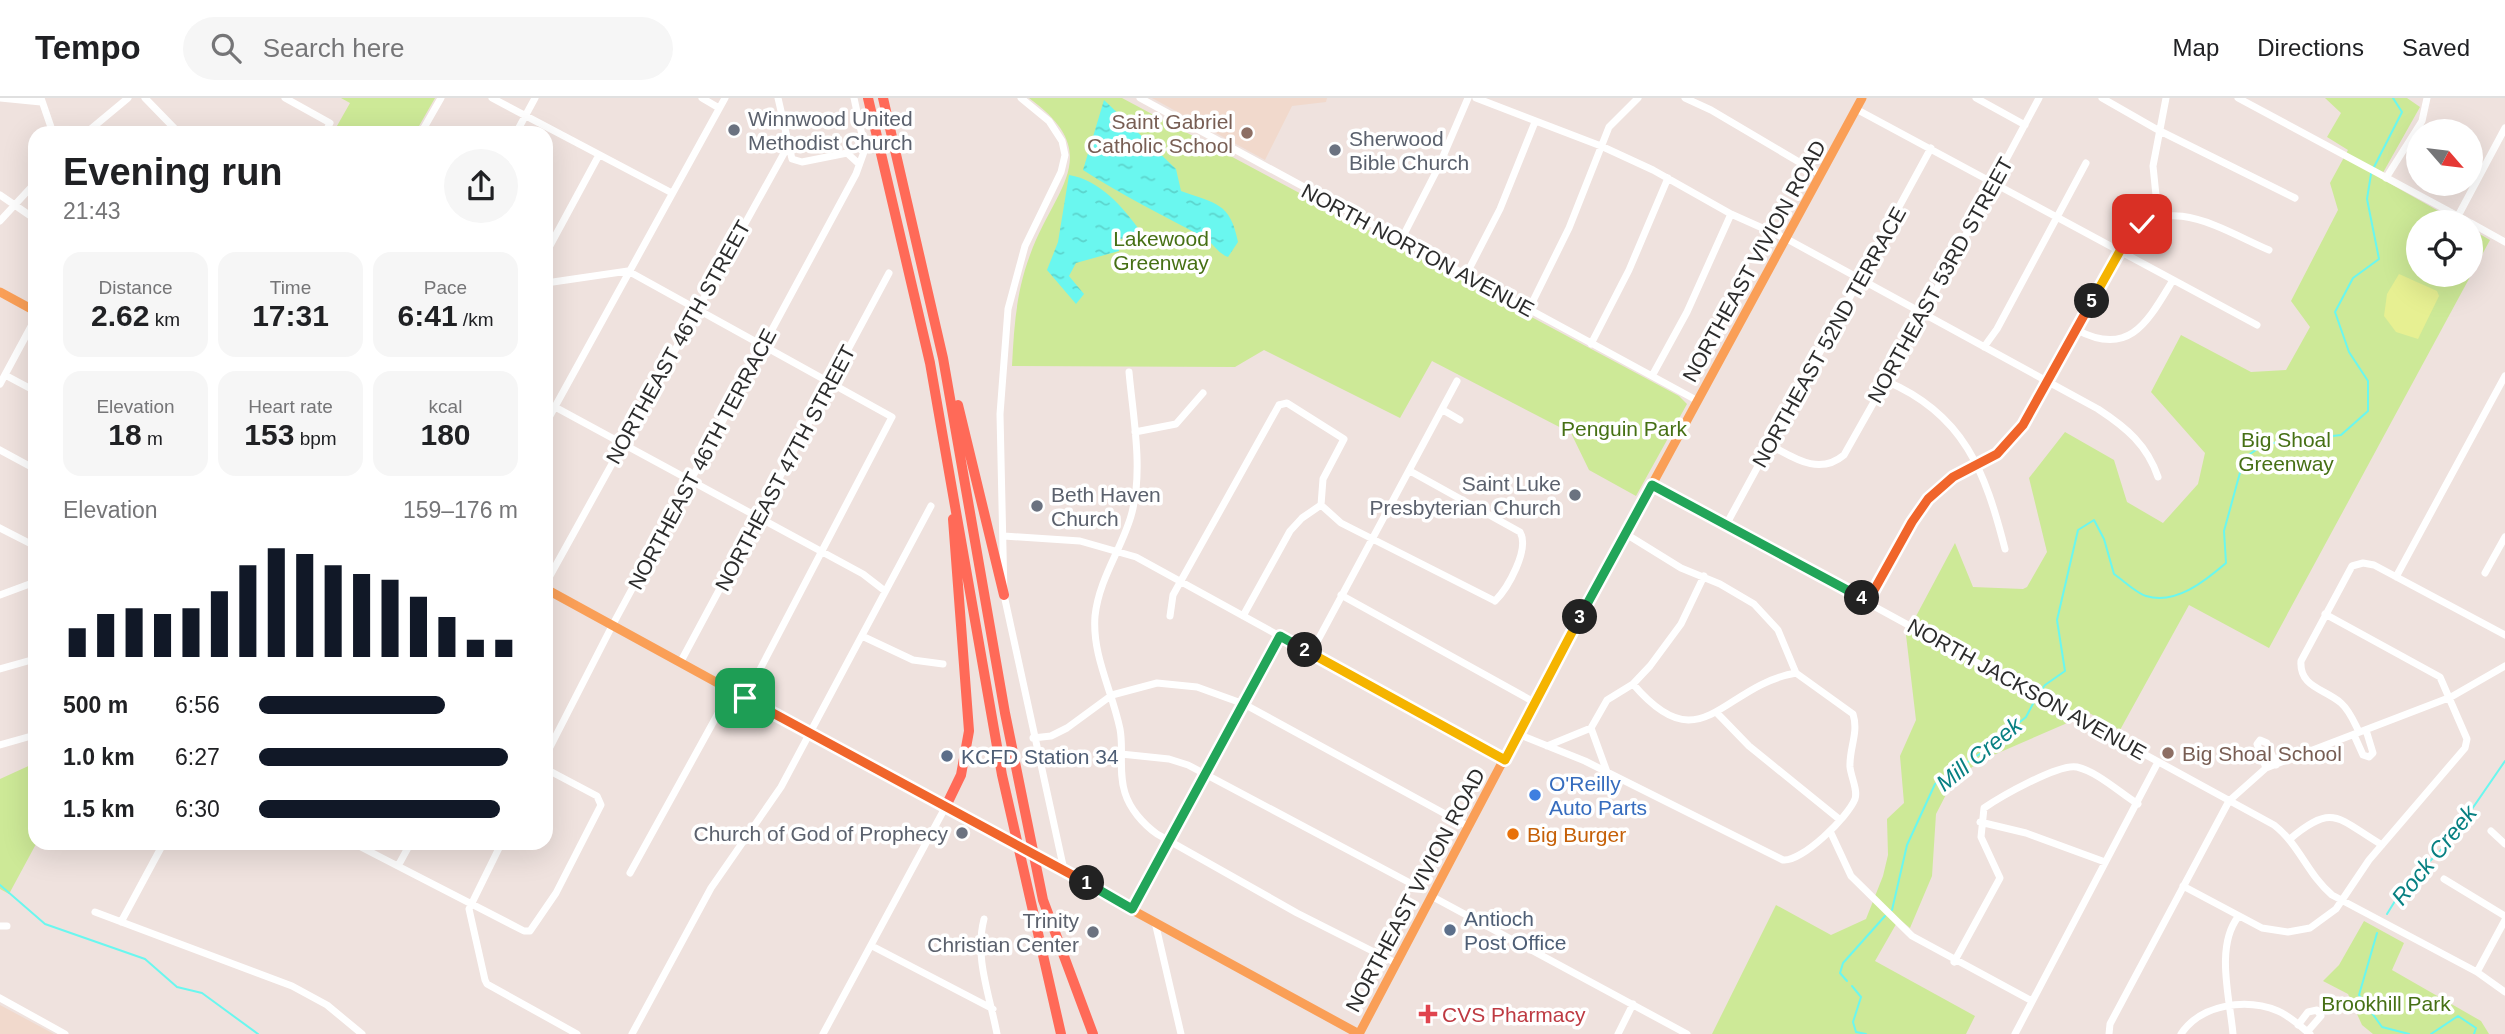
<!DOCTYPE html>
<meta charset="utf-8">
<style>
:root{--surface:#fff;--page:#f6f6f6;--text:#202124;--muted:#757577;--line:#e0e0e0;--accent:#111827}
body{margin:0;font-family:Arial,sans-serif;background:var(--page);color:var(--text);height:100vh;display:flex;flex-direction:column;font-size:26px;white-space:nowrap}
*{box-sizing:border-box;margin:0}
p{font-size:23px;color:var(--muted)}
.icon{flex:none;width:38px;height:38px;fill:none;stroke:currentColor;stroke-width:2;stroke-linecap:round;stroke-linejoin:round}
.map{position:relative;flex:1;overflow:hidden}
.panel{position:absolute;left:28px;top:28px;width:525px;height:724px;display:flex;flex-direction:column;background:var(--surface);border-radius:21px;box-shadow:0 7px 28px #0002}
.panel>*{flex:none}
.needle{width:46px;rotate:118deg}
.controls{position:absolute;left:2406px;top:21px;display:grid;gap:14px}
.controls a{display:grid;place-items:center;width:77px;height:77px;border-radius:50%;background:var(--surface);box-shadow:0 7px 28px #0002;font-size:35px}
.pin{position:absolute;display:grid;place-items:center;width:60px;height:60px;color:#fff;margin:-30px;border-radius:14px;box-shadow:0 4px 10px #0006}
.km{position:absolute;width:35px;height:35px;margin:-18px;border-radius:50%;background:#222;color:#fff;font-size:19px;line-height:35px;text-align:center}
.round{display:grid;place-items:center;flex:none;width:74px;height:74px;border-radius:37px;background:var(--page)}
.head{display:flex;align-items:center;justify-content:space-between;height:119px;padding:0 35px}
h1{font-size:38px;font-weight:700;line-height:52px}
.stats{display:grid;grid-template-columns:repeat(3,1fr);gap:10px;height:119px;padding:7px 35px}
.stats div{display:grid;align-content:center;border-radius:18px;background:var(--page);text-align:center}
.stats b{font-size:30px;font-weight:700}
.stats small{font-size:19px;font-weight:400}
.stats p{font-size:19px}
.chart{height:196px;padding:14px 35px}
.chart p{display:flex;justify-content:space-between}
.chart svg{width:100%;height:126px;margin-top:7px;stroke:var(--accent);stroke-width:6}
ul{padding:0 35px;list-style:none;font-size:23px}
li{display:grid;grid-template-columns:112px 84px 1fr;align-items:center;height:52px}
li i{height:18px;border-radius:9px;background:var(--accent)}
header{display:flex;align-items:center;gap:42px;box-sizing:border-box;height:98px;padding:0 35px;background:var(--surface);border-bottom:2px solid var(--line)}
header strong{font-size:33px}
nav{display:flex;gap:38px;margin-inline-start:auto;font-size:24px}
.search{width:490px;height:63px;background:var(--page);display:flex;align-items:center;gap:18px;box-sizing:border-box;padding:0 24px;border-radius:38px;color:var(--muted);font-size:26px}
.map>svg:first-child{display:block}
.education{fill:#f1d9cc}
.park{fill:#cde997}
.pitch{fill:#e7f092}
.water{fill:url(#water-ripples)}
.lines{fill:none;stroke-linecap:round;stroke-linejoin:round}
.stream{stroke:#6af7ef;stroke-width:2}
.minor{stroke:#fff;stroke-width:7}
.major{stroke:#fa9f57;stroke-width:9}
.highway{stroke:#ff6a58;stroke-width:10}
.split-1-casing{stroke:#fff;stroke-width:14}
.split-2-casing{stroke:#fff;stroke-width:14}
.split-3-casing{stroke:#fff;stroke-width:14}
.split-4-casing{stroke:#fff;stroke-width:14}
.split-5-casing{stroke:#fff;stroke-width:14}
.split-6-casing{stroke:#fff;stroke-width:14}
.split-1{stroke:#f0652b;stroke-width:9}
.split-2{stroke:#22a559;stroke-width:9}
.split-3{stroke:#f5b400;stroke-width:9}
.split-4{stroke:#22a559;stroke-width:9}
.split-5{stroke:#f0652b;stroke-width:9}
.split-6{stroke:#f5b400;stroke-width:9}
.worship-dot{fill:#6b7280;stroke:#fff;stroke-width:2.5}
.education-dot{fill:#8d6e63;stroke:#fff;stroke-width:2.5}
.service-dot{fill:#5c6f8a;stroke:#fff;stroke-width:2.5}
.shop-dot{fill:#3f7fe0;stroke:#fff;stroke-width:2.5}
.food-dot{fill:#e8710a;stroke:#fff;stroke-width:2.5}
.health-dot{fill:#e0444e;stroke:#fff;stroke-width:2.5}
.labels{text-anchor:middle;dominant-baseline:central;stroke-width:7;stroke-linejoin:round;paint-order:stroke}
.worship-label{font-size:21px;fill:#5b616d;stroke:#fff;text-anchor:start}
.education-label{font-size:21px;fill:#785e54;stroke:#fff;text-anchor:end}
.park-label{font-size:21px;fill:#467015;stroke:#fff}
.street-label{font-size:21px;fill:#2c2c2c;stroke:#fff}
.service-label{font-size:21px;fill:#4e5e75;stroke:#fff;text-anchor:start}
.shop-label{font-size:21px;fill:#366cbe;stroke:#fff;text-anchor:start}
.food-label{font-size:21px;fill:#c56008;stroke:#fff;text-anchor:start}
.health-label{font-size:21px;fill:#be3a42;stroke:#fff;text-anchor:start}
.water-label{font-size:23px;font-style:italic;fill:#078082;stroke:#fff}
</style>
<header>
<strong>Tempo</strong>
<div class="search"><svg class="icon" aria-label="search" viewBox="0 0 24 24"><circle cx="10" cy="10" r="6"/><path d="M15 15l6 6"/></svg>Search here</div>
<nav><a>Map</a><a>Directions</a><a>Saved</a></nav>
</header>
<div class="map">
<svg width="2505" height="936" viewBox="0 0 2505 936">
<defs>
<pattern id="water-ripples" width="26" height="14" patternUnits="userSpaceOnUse" patternTransform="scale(1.75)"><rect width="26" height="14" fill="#6af7ef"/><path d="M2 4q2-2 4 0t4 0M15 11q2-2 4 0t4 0" fill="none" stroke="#5cd4cd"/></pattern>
</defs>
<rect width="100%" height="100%" fill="#efe2de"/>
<!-- education -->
<path class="education" d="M1152,0H1327L1326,4L1292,8L1265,62Z
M0,907L54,936H0Z"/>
<!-- park -->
<path class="park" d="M341,0H435L415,35H333L350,5Z
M1029,0H1122L1679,298L1687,306L1636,398L1589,372L1571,335L1432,263L1400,320L1264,252L1235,269L1012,268C1014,230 1016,194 1030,157C1054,90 1107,57 1029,0Z
M2325,0H2407L2420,9L2380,80L2458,124H2418V177H2471V131L2490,142L2269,550L2189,507L2120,632L2082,611L2065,626L1982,662L1953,683L1936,716L1932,778L1910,830L1899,821L1875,863L1975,918L1966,936H1712L1776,807L1831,837L1866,821L1883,778L1888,757L1887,721L1904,705L1900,658L1916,622L1906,537L1955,445L1973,489L2023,491L2027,489L2047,454L2029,380L2065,334L2114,362L2127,404L2163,425L2198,386L2205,355L2151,294L2181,237L2251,274L2286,272L2310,229L2291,203L2338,112L2330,85L2348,52L2327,39L2341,15Z
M35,665L36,746L9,796L0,791V681Z
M2364,823L2404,845L2392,872L2481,923L2489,936H2373L2362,927L2348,896L2323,883L2339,867Z"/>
<!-- pitch -->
<path class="pitch" d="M2399,176L2437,193L2439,198L2418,241L2396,234L2384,218L2387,196Z"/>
<!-- water -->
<path class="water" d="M1104,2L1176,71L1181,93C1216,106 1230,104 1238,144L1228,159C1217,155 1214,145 1203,139C1162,117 1122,97 1083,72Z
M1069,77C1100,82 1123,109 1141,134L1118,142L1119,153L1076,165L1069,178L1084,196L1076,206L1047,172L1058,144Z"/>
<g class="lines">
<!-- stream -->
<path class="stream" d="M2373,71L2402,14L2393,0
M2039,595L2045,587L2065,573L2057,522L2078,432L2094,422L2104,441L2114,476C2123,482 2136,495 2146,498C2176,507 2205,483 2226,465L2224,433L2244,360L2265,346L2341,337L2368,313V283L2349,254L2335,214L2353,180L2379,161L2367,101L2371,76
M0,787L45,826L145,861L177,889L202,895L258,936
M1892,812L1907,747L1935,686L1987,651L2026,619L2036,600
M2387,816L2403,790L2450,743L2505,663
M2377,835L2359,897L2382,929L2409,936
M1847,883L1840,875L1843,865L1885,818
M1852,888L1861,899L1853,924L1856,934L1866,936
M2431,936L2458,918L2476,930L2474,936"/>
<!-- minor -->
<path class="minor" d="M0,0L41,4
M41,0L53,35
M145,0L179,35
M285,0L330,25L325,35
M492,0L672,95
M702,0L719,10
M778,0L792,61L802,64L847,55L859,66
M1021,0L1049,23L1062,43L1065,57L1061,74L1025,148L1008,211L1000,316L1004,497L1064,772
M1140,0L1698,303
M1476,0L1601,48L1653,72L1731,116L1787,141L2098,311C2127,330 2147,347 2158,379
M1685,0L1711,12L1821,77
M1976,0L2025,27
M2102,0L2158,32L2295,100
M2238,0L2469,124
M1856,11L2257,227
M86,35L128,0
M421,35L441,0
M516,35L535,0
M2386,80L2422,23L2427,0
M0,97L35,121
M2158,117L2153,68L2166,0
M2458,118L2505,30
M0,123L35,85
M2471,125L2505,144
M1401,142L1438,70L1468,0
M546,155L599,57
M1466,177L1500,111L1535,24
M546,185L628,173L892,319L745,600
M1529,211L1569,130L1609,29L1638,0
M2077,232C2130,260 2148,223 2173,182
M1591,246L1629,172L1668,80
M1984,249L1997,231L2086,65
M1129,274C1133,319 1144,374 1131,418C1121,452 1099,481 1095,518C1092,558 1112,592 1120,631C1124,652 1118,674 1125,695C1130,711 1143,726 1157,736L1297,815L1396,865
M5,277L35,293
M1652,278L1687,214L1731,116
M1886,283C1964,316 1985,373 2005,451
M0,286L35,221
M555,309L863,476L885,493
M1443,312L1460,322
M546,325L725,0
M1135,334L1176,326L1203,295
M1770,347C1794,360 1819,378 1844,357L1923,217L2039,0
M0,352L35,371
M1410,373L1520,434C1530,451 1508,490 1495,503
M1652,387L2274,727C2299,746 2308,777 2332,797L2477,874L2505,894
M1321,407L1341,425L1495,503
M1726,427L1931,50
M0,430L35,448
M1004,438L1080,443L1136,459L1505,662
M2485,475L2505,439
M2396,479L2505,278
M546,485L788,48
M0,497L35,484
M1341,497L1534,604
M1868,503L1928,401L1953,379L1997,356L2023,327L2125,144C2163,90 2224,133 2269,152
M1170,518L1173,497L1279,307
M1243,518L1290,433L1302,420L1321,407L1323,381L1344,341L1287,305L1279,307
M862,538L913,562L943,566
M1311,555L1457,283
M680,565L889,175
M0,571L35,561
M1633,586C1702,667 1721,588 1796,575
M1717,615L1749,648L1839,721
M1591,630L1607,674
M2359,634C2354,624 2350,613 2341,605C2325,591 2299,589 2301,563L2352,468L2363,465L2374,467L2505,537
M1518,636L1585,663L1783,762C1802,764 1848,719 1855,701C1858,692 1851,679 1850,669C1849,650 1859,635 1853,616L1796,575L1778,532L1754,506L1720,486L1681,470L1626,436
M2354,637L2363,657L2369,659L2373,655L2366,632
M1033,640L1051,638L1067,630L1112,597L1157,585L1197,589L1244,606L1469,729
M0,647L35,637
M1547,648L1591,630L1607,602L1633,586L1650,568L1681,526L1704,478
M1121,656L1169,661L1188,667L1412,786
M546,657L612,528L856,76L865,51L854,0
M2266,670L2257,646L2260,642L2267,645L2276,667
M1980,724L2026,735L2105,764
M1830,733L1851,778L1912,838L2032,903
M2491,733L2505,746
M2290,741C2334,704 2338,721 2382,747
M355,746L524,833H530L556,795L601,707L597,698L546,671
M501,746L469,811L485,882L487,886L577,936
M398,768L410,746
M630,775L731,592
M2444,781L2505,818
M2183,788L2262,830L2288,834L2310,830L2336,811L2369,762L2465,650L2467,641L2440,579L2325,516
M1433,799L1687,936
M1132,811L1280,538
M95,814L292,888L327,907L362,936
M984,821C974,860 990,898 997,936
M121,824L163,746
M1155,824L1181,936
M0,828H7
M872,848L993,911
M1954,864L2000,780L1981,739L1984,710C2000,699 2059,665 2077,669C2098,674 2120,695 2138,706
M2477,874L2505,822
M0,900L65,936
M2298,927L2308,914L2317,912L2321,918L2307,934
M632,936L711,790L781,689L931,408
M823,936L946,708
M1618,936L1633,906
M2015,936L2158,664
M2109,936L2110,926L2229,703L2266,670L2451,599L2505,568
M2181,936C2201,906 2246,900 2278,913C2290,918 2300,928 2310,936
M2233,936C2230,901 2215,849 2238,819"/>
<!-- major -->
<path class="major" d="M0,194L35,213
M546,491L1359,936
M1359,936L1534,604L1862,0"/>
<!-- highway -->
<path class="highway" d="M868,0L930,265L1002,677L1061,936
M883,0L943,260L1005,615L1043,802L1093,936
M958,307L1004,497
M946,708L961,677L969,633L953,421"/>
</g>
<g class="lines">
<!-- split-1 casing -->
<g class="split-1-casing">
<path id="split-1" d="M745,600L1087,785"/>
</g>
<!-- split-2 casing -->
<g class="split-2-casing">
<path id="split-2" d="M1087,785L1132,811L1280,538L1305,552"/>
</g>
<!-- split-3 casing -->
<g class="split-3-casing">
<path id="split-3" d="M1305,552L1505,662L1580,519"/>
</g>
<!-- split-4 casing -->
<g class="split-4-casing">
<path id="split-4" d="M1580,519L1652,387L1862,500"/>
</g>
<!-- split-5 casing -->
<g class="split-5-casing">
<path id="split-5" d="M1862,500L1868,503L1912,424L1928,401L1953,379L1997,356L2023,327L2092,203"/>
</g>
<!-- split-6 casing -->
<g class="split-6-casing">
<path id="split-6" d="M2092,203L2125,144L2142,126"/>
</g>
<!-- split-1 -->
<use href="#split-1" class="split-1"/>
<!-- split-2 -->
<use href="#split-2" class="split-2"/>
<!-- split-3 -->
<use href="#split-3" class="split-3"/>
<!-- split-4 -->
<use href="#split-4" class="split-4"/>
<!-- split-5 -->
<use href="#split-5" class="split-5"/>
<!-- split-6 -->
<use href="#split-6" class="split-6"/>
</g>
<!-- markers -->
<g class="worship-dot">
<circle cx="734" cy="32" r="7"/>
<circle cx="1335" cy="52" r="7"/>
<circle cx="1575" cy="397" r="7"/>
<circle cx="1037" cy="408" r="7"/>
<circle cx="962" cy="735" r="7"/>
<circle cx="1093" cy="834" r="7"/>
</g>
<g class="education-dot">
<circle cx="1247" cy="35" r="7"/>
<circle cx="2168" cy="655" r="7"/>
</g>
<g class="service-dot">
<circle cx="947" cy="658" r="7"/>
<circle cx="1450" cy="832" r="7"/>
</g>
<circle class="shop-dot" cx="1535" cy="697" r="7"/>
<circle class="food-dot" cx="1513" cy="736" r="7"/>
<path class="health-dot" d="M1424.5 905.5h7v7h7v7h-7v7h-7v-7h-7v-7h7z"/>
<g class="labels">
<!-- worship labels -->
<g class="worship-label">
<text x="748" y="20">Winnwood United<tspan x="748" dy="24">Methodist Church</tspan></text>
<text x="1349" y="40">Sherwood<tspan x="1349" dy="24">Bible Church</tspan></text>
<text x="1561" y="385" text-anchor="end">Saint Luke<tspan x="1561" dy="24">Presbyterian Church</tspan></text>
<text x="1051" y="396">Beth Haven<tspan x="1051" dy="24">Church</tspan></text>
<text x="948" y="735" text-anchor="end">Church of God of Prophecy</text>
<text x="1079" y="822" text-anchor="end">Trinity<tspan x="1079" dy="24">Christian Center</tspan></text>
</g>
<!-- education labels -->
<g class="education-label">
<text x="1233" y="23">Saint Gabriel<tspan x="1233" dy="24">Catholic School</tspan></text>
<text x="2182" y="655" text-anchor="start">Big Shoal School</text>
</g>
<!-- park labels -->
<g class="park-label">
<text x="1161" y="140">Lakewood<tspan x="1161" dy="24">Greenway</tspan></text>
<text x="1624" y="330">Penguin Park</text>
<text x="2286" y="341">Big Shoal<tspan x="2286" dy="24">Greenway</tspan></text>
<text x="2386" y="905">Brookhill Park</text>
</g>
<!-- street labels -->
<g class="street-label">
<text transform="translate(1418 152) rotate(28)">NORTH NORTON AVENUE</text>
<text transform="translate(1754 163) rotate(-61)">NORTHEAST VIVION ROAD</text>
<text transform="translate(1940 182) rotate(-61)">NORTHEAST 53RD STREET</text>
<text transform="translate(1829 239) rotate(-61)">NORTHEAST 52ND TERRACE</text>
<text transform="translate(678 244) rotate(-61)">NORTHEAST 46TH STREET</text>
<text transform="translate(702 361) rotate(-62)">NORTHEAST 46TH TERRACE</text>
<text transform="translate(785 370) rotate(-62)">NORTHEAST 47TH STREET</text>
<text transform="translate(2027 591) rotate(29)">NORTH JACKSON AVENUE</text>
<text transform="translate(1415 792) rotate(-62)">NORTHEAST VIVION ROAD</text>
</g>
<!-- service labels -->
<g class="service-label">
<text x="961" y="658">KCFD Station 34</text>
<text x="1464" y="820">Antioch<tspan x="1464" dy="24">Post Office</tspan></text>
</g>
<!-- shop labels -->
<g class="shop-label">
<text x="1549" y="685">O'Reilly<tspan x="1549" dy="24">Auto Parts</tspan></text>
</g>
<!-- food labels -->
<g class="food-label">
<text x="1527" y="736">Big Burger</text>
</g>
<!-- health labels -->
<g class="health-label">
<text x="1442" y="916">CVS Pharmacy</text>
</g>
<!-- water labels -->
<g class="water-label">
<text transform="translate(1979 656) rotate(-39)">Mill Creek</text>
<text transform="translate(2434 757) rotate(-51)">Rock Creek</text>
</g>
</g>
</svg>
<div class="controls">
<a><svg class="needle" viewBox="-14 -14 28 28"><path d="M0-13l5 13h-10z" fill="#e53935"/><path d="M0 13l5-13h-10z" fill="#757577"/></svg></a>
<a><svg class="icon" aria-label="locate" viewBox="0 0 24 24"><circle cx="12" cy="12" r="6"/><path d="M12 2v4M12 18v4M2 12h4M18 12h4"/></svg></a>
</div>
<div class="pin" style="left:745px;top:600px;background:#1e9e55"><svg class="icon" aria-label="arrive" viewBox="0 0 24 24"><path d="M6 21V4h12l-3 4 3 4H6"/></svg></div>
<div class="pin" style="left:2142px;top:126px;background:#d93025"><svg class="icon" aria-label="check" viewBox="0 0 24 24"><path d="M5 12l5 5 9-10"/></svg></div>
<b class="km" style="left:1087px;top:785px">1</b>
<b class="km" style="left:1305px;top:552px">2</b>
<b class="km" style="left:1580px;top:519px">3</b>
<b class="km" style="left:1862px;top:500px">4</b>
<b class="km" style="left:2092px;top:203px">5</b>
<section class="panel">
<div class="head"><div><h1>Evening run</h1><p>21:43</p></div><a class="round"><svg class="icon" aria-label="share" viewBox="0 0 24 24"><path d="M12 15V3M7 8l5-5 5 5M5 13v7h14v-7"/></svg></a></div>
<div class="stats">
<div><p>Distance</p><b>2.62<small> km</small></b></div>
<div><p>Time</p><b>17:31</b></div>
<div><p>Pace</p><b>6:41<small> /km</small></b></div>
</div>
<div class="stats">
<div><p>Elevation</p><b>18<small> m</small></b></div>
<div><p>Heart rate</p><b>153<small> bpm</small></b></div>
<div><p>kcal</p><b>180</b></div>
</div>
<div class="chart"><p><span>Elevation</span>159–176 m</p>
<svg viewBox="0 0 160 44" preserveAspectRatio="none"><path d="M5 44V34M15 44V29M25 44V27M35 44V29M45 44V27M55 44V21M65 44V12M75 44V6M85 44V8M95 44V12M105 44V15M115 44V17M125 44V23M135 44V30M145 44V38M155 44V38"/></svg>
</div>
<ul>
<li><b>500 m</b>6:56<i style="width:72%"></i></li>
<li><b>1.0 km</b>6:27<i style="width:96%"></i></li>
<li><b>1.5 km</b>6:30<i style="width:93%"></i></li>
</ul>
</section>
</div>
